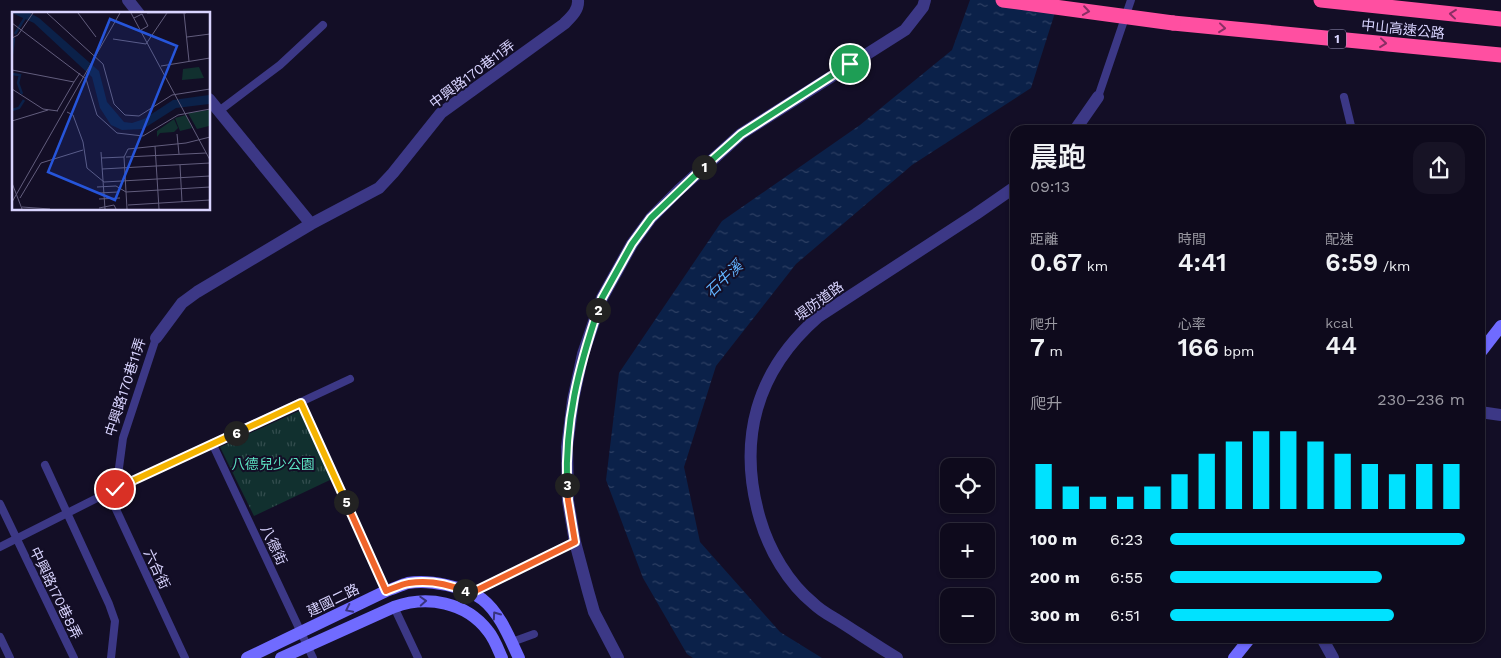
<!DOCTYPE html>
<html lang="zh-TW">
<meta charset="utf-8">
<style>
:root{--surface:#0e0a1c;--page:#171325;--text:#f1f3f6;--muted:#9b9aa3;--line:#2e2b3b;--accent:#00e2ff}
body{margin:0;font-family:"Work Sans","Noto Sans TC",sans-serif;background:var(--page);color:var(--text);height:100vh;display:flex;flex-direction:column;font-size:19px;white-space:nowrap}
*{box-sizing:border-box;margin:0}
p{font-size:16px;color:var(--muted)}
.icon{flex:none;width:28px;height:28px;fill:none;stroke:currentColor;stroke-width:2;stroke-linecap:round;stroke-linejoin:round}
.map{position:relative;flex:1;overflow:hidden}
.sheet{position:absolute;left:1010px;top:125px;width:475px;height:518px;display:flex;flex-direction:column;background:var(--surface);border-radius:15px;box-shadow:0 1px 4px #0004,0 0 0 1px var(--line)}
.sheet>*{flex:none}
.controls{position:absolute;left:940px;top:458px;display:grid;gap:10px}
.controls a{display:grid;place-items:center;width:55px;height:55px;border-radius:10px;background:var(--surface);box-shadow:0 1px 4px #0004,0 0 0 1px var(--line);font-size:25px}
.pin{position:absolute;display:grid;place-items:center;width:42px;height:42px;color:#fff;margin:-21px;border:2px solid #fff;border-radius:50%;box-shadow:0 1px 5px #0007}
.km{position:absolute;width:25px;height:25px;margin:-12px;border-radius:50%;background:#222;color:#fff;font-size:14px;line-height:25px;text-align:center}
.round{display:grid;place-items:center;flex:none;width:52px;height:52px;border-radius:15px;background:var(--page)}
.headline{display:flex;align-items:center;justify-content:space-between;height:85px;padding:0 20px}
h1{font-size:28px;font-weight:600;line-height:38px}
.figures{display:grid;grid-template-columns:repeat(3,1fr);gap:8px;height:85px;padding:5px 20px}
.figures div{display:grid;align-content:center}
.figures b{font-size:25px;font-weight:600}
.figures small{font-size:14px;font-weight:400}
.figures p{font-size:14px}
.chart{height:140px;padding:10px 20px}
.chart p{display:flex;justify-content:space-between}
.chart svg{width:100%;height:90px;margin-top:5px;stroke:var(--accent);stroke-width:6}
ul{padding:0 20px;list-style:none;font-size:16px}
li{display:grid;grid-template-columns:80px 60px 1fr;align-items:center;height:38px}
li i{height:12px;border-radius:6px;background:var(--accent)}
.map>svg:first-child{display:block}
.park{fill:url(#park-tufts)}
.water{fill:url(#water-ripples)}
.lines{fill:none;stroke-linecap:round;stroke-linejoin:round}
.lane{stroke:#3c3886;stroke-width:8}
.street{stroke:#3c3886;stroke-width:12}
.secondary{stroke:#706bff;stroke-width:12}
.highway{stroke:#ff4fa1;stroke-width:15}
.highway-bridge{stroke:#ff4fa1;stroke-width:15}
.oneway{stroke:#892e64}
.oneway2{stroke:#38337d}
.split-1-casing{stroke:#fff;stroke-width:10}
.split-2-casing{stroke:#fff;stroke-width:10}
.split-3-casing{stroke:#fff;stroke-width:10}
.split-4-casing{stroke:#fff;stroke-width:10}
.split-5-casing{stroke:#fff;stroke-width:10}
.split-6-casing{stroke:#fff;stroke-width:10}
.split-7-casing{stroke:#fff;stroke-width:10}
.split-1{stroke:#22a559;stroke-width:6}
.split-2{stroke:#22a559;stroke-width:6}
.split-3{stroke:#22a559;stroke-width:6}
.split-4{stroke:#f0652b;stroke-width:6}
.split-5{stroke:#f0652b;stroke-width:6}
.split-6{stroke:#f5b400;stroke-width:6}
.split-7{stroke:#f5b400;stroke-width:6}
.labels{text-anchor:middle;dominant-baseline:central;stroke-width:4;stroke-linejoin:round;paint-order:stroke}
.shield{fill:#130e26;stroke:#9e99be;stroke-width:1}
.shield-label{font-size:12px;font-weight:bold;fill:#d9d4ff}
.street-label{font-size:14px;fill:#d9d4ff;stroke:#130e26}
.park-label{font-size:14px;fill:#5ce2c2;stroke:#130e26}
.water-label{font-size:15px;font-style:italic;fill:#62b4ff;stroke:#130e26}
.inset-river{fill:none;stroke:#0b2149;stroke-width:2.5}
.inset-road{fill:none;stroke:#625d7d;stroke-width:1}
.view{fill:#2655da;fill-opacity:0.15;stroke:#2655da;stroke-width:2.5}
.inset-edge{fill:none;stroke:#d9d4ff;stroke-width:2.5}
</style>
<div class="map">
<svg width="1501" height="658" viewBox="0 0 1501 658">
<defs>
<pattern id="park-tufts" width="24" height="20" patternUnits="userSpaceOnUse" patternTransform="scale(1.25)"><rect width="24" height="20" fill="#11302f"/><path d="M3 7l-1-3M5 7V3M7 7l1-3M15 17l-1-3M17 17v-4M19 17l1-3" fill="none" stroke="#334d4e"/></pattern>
<pattern id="water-ripples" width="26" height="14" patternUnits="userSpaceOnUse" patternTransform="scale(1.25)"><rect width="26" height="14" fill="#0b2149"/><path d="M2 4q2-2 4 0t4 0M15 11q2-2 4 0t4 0" fill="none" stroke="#2e4064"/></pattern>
</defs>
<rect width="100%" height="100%" fill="#130e26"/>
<!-- park -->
<path class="park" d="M299,411L332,479L254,516L220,447Z"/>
<!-- water -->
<path class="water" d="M970,0H1059L1031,88L912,165L796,264L716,366L684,467L700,542L780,632L822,658H693L687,654L643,578L606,480L619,373L722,221L860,125L952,50Z"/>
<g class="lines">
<!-- lane -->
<path class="lane" d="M1098,97L1131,0
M1344,97L1352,130
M219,111L280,65L323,25
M156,338L123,438L114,505L185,658
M301,403L386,591
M212,443L313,658
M45,465L109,604L115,621L111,658
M0,504L74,658
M0,547L115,489L350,379
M471,593L575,542
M394,607L418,658
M0,637L10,658
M512,642L534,634"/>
<!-- street -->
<path class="street" d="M128,0L139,14
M209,99L311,224
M1075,130L1098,97
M156,338L182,303L197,292L311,224L379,188L393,173L441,113L564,24C571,17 579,10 578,0
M1480,412L1501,415
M1322,638L1333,658
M618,658L594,612L588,591L575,542L568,501L567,447L573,400L583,354L602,298L632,244L651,218L679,190L741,134L905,30L923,7L925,0
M897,658C877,646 858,633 839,621C831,616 821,611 814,604C788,583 769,550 760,519C737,440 756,371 818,317L976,214L1015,187"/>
<!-- secondary -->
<path class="secondary" d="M1480,353L1501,326
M247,658L386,591C393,589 401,585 408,583C429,579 465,587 482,599C500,613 510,639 519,658
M281,658L394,607C427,595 466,602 488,631C494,638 498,649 502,658
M1234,658L1250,638"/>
<!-- highway -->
<path class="highway" d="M1321,0L1501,19
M1173,23L1501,55"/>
<!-- highway-bridge -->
<path class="highway-bridge" d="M1003,0L1173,23"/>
</g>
<!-- one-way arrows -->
<defs><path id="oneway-chevron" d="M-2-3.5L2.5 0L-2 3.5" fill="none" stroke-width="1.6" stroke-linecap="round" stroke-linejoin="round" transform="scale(1.25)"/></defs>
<g class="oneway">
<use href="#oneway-chevron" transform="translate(1086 11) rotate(8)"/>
<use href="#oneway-chevron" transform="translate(1453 14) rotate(-174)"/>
<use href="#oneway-chevron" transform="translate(1222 28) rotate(6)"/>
<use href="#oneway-chevron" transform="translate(1383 43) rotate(6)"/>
</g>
<g class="oneway2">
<use href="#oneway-chevron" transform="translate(423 601) rotate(-3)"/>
<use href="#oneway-chevron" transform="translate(349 609) rotate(154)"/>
<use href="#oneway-chevron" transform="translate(496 615) rotate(-125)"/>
</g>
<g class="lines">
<!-- split-1 casing -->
<g class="split-1-casing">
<path id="split-1" d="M704,167L741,134L850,64"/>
</g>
<!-- split-2 casing -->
<g class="split-2-casing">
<path id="split-2" d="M598,310L602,298L632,244L651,218L704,167"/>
</g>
<!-- split-3 casing -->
<g class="split-3-casing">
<path id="split-3" d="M567,485C565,422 578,369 598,310"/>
</g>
<!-- split-4 casing -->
<g class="split-4-casing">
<path id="split-4" d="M465,591L471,593L575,542L568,500L567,485"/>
</g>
<!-- split-5 casing -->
<g class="split-5-casing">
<path id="split-5" d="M346,502L386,591C394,588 402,584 409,583C428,580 448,584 465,591"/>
</g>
<!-- split-6 casing -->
<g class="split-6-casing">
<path id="split-6" d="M236,433L301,403L346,502"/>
</g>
<!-- split-7 casing -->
<g class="split-7-casing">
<path id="split-7" d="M115,489L236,433"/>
</g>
<!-- split-1 -->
<use href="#split-1" class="split-1"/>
<!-- split-2 -->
<use href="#split-2" class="split-2"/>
<!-- split-3 -->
<use href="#split-3" class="split-3"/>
<!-- split-4 -->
<use href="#split-4" class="split-4"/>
<!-- split-5 -->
<use href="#split-5" class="split-5"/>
<!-- split-6 -->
<use href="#split-6" class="split-6"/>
<!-- split-7 -->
<use href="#split-7" class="split-7"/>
</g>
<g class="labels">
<!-- shield labels -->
<rect class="shield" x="1328" y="29.5" width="18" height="19" rx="4"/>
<g class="shield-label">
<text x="1337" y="39">1</text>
</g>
<!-- street labels -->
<g class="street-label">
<text transform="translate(1403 29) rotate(6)">中山高速公路</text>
<text transform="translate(472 74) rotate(-37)">中興路170巷11弄</text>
<text transform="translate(819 301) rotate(-36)">堤防道路</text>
<text transform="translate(125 387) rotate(-72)">中興路170巷11弄</text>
<text transform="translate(274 545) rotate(65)">八德街</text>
<text transform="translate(157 569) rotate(65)">六合街</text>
<text transform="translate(56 593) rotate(64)">中興路170巷8弄</text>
<text transform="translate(333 600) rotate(-26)">建國二路</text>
</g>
<!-- park labels -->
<g class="park-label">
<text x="273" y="464">八德兒少公園</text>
</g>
<!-- water labels -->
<g class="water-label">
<text transform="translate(724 279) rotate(-44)">石牛溪</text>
</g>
</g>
<!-- overview -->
<g transform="translate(12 12)">
<rect width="198" height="198" fill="#130e26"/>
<path d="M187,55L192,66L170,68L171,57Z" fill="#11302f"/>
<path d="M162,107L166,116L162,120L148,121L145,125V119Z" fill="#11302f"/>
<path d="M197,98V114L185,117L176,101ZM174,103L180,116L168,119L163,106Z" fill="#11302f"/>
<path d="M0,1H18L27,6L87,59L95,90L112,110L120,111L132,107L161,88L197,83V92L164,96L131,117L110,118L99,113L88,96L80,65L22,11Z" fill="#0b2149"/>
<path class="inset-river" d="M3,22L14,4M0,42L2,26M0,62L8,63L6,71L10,82M0,98L7,96L12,88"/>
<path class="inset-road" d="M35,1L91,52L102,92L113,103L127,104L160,83L198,77M66,1L84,25M119,1L198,148M135,1H174M172,1L177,49M122,6L130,2L136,14L129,18M0,11L74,67L85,103L105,121L131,124L166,103L198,97M175,25L198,22M0,26L6,23L21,1M101,27L134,32L155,1M149,54L198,46M0,58L62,70L68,61M0,77L31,97L46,99M45,99L62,70M55,100L61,103L71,130L75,156L92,170L198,164M0,109L36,98M165,122L167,142M143,134L147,197M89,140L93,197M114,145L194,141M89,146L112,145M168,153L170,190M90,157L198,151M0,171L10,197M85,175L104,174L114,180L198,175M87,181L106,180M8,186L29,151L71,138M87,187L108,186M0,190L108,1M116,193L198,188M10,195L38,197M87,196L102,193L104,197M115,197L112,145L116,137L174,131L198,125"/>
<path class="view" d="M98,7L165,34L103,188L36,160Z"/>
<rect width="198" height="198" class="inset-edge"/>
</g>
</svg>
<div class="controls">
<a><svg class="icon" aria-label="locate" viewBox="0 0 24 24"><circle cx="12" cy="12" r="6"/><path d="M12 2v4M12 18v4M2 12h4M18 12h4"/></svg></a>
<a>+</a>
<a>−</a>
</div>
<div class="pin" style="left:850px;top:64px;background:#1e9e55"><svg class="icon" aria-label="arrive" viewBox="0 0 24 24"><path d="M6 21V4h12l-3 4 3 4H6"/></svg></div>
<div class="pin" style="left:115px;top:489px;background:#d93025"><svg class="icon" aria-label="check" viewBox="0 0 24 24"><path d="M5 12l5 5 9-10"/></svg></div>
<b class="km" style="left:704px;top:167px">1</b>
<b class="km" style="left:598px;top:310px">2</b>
<b class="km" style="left:567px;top:485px">3</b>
<b class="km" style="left:465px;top:591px">4</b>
<b class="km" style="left:346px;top:502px">5</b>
<b class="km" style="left:236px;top:433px">6</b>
<section class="sheet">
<div class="headline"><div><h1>晨跑</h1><p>09:13</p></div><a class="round"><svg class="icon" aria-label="share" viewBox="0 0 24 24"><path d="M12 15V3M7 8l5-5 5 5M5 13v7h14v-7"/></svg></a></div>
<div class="figures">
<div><p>距離</p><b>0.67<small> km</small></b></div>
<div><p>時間</p><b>4:41</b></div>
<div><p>配速</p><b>6:59<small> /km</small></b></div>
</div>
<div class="figures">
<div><p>爬升</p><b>7<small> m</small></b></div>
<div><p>心率</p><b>166<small> bpm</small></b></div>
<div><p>kcal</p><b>44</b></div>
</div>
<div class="chart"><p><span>爬升</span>230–236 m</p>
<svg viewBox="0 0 160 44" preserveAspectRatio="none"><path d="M5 44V22M15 44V33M25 44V38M35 44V38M45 44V33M55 44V27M65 44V17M75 44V11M85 44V6M95 44V6M105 44V11M115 44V17M125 44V22M135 44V27M145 44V22M155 44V22"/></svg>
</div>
<ul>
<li><b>100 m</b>6:23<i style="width:100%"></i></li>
<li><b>200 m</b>6:55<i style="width:72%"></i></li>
<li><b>300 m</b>6:51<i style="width:76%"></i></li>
</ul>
</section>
</div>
